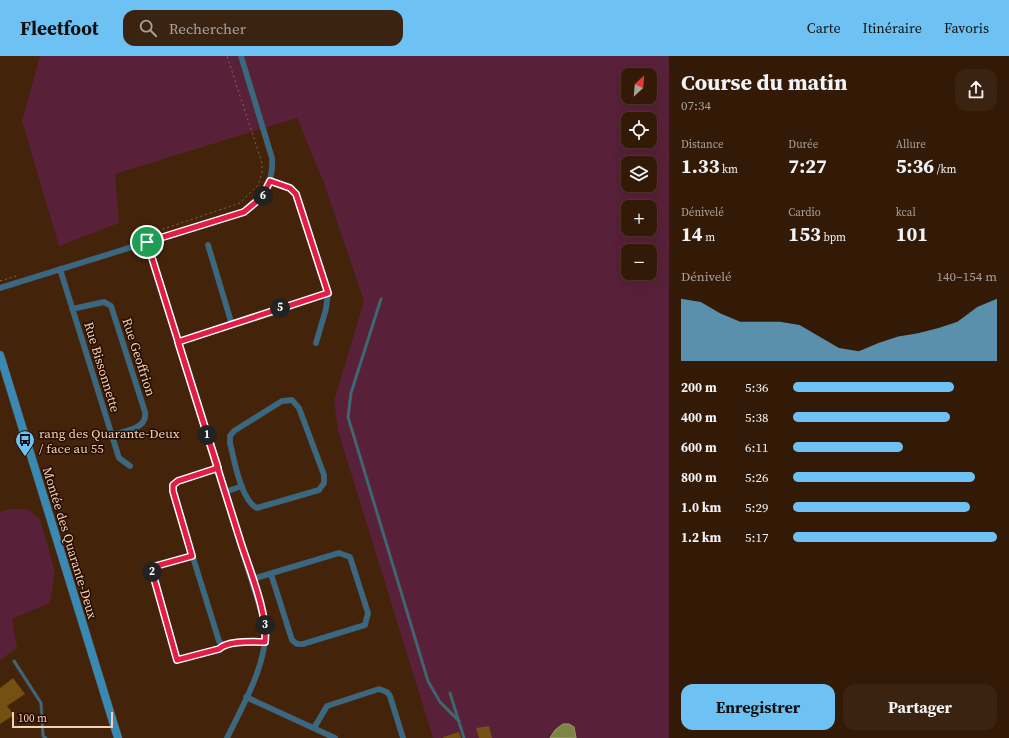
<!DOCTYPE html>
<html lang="fr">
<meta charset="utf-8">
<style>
:root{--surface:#321a07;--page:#3a2311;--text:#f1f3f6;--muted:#a8a19b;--line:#4d3828;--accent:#6dc2f3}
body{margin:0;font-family:"Source Serif 4",serif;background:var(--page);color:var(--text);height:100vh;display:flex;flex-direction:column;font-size:15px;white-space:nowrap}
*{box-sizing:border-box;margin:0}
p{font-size:13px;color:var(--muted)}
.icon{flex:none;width:22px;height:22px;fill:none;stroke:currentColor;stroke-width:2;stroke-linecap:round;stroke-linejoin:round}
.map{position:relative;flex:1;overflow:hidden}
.side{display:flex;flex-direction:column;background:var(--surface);width:340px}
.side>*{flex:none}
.needle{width:26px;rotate:26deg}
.buttons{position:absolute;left:621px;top:12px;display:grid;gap:8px}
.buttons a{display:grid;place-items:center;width:36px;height:36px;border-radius:8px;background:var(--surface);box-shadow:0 4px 16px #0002,0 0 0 1px var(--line);font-size:20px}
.scale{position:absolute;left:12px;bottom:10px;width:101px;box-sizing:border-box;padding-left:4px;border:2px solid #f4d0b9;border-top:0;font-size:11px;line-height:14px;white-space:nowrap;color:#f4d0b9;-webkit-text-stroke:3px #250d00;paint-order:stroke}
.pin{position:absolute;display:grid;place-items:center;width:34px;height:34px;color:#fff;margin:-17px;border:2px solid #fff;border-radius:50%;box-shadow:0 1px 4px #0007}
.km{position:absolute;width:20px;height:20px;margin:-10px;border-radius:50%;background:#222;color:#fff;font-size:11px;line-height:20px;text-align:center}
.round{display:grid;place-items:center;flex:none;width:42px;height:42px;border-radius:12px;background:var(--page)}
.summary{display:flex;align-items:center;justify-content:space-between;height:68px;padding:0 12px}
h1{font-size:22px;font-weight:700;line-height:30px}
.figures{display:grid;grid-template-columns:repeat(3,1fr);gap:6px;height:68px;padding:4px 12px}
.figures div{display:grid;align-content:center}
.figures b{font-size:20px;font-weight:700}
.figures small{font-size:11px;font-weight:400}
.figures p{font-size:11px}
.chart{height:112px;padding:8px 12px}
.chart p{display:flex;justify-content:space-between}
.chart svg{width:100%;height:72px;margin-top:4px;fill:var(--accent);opacity:.7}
.primary-button{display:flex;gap:8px;margin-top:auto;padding:8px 12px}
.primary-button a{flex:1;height:46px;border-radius:12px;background:var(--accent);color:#111;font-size:16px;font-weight:700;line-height:46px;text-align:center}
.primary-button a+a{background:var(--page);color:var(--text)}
ul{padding:0 12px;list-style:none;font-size:13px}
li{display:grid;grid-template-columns:64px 48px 1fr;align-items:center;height:30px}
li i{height:10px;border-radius:5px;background:var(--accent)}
header{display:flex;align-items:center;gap:24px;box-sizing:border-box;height:56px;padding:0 20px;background:var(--accent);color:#111}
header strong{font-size:19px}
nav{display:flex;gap:22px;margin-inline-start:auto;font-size:14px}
.search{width:280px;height:36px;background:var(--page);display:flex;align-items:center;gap:10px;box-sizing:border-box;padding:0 14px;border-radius:12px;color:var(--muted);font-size:15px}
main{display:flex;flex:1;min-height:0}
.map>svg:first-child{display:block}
.green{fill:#582139;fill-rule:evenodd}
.water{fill:#7c8544;stroke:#a09c67}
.building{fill:#745011}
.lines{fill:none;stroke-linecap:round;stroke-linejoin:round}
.lane-casing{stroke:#5f3f25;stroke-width:3.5}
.street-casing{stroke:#5f3f25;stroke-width:6}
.secondary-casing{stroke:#5f3f25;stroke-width:9}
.path{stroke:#87654c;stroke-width:1;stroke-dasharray:2 3;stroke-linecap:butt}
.lane{stroke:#396883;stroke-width:2.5}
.street{stroke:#396883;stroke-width:5.5}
.secondary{stroke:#3889b3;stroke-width:8}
.route-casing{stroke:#fff;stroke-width:8}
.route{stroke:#e11d48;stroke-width:5}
.labels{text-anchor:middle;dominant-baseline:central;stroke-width:3;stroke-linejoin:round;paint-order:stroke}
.street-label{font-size:13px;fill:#f4d0b9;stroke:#250d00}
.poi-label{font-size:13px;fill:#f4d0b9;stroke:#250d00;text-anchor:start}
</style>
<header>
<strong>Fleetfoot</strong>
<div class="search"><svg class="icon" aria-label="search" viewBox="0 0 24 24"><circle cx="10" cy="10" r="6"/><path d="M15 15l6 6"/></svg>Rechercher</div>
<nav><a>Carte</a><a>Itinéraire</a><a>Favoris</a></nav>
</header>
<main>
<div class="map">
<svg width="669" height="682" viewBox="0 0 669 682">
<rect width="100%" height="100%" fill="#432309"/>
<!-- green -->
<path class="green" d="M40,0H669V682H433L338,375L334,345L364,245L324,127L297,62L115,118L119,167L59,190L22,65ZM628,19H650V41H628ZM628,63H650V85H628ZM628,107H650V129H628ZM628,151H650V173H628ZM628,195H650V217H628Z
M10,453H27L40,463L55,516L50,547L12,563L17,592L0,604V456Z"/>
<!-- water -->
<path class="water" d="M563,668H569L574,671L576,682H550L555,674Z"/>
<!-- building -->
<path class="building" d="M13,622L25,638L7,650L14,659L0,668V632Z
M489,670L492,682H479L476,672Z
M459,676L461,682H443V681Z"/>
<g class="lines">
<!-- lane casing -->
<g class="lane-casing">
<path id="lane" d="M381,243L351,337L348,361L428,625L440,646L459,665
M14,605L41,647L43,680L46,682
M450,637L464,682"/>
</g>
<!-- street casing -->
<g class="street-casing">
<path id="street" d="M270,125L290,132L296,138L328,237L326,253L316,287
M147,186L265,568C269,605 243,649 227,682
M208,189L232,269
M60,213L119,402L130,410
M0,232L235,159C260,151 274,128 272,102L241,0
M72,253L104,246L111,250L145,356C148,373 124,375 112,379
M178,286L328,237
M292,344L299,352L324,419V427L319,434L257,452C241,445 234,403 230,387V380L234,375L282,345Z
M218,412L177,425L173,429L172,434L219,585L222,589
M225,436L242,430
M192,499L156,510L153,515L177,604L219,593C228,584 253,585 265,586
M252,523L259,521L339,497L350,501L368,557L365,569L303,588H297L292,584L271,518
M246,641L335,682
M314,672L327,650L379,633L387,636L390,640L403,682"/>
</g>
<!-- secondary casing -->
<g class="secondary-casing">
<path id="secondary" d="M0,299L118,682"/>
</g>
<!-- path -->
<path class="path" d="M134,183L240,147L258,129L262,117V107L227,0
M0,225L19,219"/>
<!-- lane -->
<use href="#lane" class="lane"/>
<!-- street -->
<use href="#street" class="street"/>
<!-- secondary -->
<use href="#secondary" class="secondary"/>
</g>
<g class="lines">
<!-- route casing -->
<g class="route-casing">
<path id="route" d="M147,186C171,262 194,337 218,412L178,425L173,429V435L192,500L156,510L152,515L177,604L219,593C228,584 253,586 265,586C268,558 250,515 241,487C220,420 199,353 178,286L328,237L296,138L290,132L270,125L262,141L244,156L147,186"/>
</g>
<!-- route -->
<use href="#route" class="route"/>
</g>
<!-- icons -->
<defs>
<g id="bus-pin" transform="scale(1)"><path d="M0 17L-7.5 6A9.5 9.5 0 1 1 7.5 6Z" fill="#6dc2f3" stroke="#250d00"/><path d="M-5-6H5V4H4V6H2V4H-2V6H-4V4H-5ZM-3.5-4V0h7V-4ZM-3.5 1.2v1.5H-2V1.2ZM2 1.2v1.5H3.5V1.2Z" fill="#111"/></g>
</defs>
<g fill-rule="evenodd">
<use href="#bus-pin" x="25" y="384"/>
</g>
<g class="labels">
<!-- street labels -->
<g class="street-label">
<text transform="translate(139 301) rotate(72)">Rue Geoffrion</text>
<text transform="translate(102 311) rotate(73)">Rue Bissonnette</text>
<text transform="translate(70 487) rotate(73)">Montée des Quarante-Deux</text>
</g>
<!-- poi labels -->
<g class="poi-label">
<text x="39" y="377">rang des Quarante-Deux<tspan x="39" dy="15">/ face au 55</tspan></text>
</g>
</g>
</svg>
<div class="buttons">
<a><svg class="needle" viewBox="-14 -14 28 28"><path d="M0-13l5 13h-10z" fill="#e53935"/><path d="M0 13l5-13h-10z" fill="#a8a19b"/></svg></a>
<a><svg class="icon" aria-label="locate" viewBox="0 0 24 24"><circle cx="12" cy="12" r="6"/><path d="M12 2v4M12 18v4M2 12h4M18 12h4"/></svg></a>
<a><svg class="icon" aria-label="layers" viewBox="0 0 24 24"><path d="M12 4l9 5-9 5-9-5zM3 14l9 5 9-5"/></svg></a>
<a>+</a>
<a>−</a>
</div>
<div class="scale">100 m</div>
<div class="pin" style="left:147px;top:186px;background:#1e9e55"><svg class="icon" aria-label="arrive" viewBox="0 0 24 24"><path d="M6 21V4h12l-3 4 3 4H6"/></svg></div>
<b class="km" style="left:207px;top:379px">1</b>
<b class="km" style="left:152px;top:516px">2</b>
<b class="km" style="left:265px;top:569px">3</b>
<b class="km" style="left:280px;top:252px">5</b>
<b class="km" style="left:263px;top:140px">6</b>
</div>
<section class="side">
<div class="summary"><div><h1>Course du matin</h1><p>07:34</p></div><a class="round"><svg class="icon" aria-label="share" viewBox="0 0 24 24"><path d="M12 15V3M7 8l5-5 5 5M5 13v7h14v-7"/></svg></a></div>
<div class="figures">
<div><p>Distance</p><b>1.33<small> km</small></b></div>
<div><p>Durée</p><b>7:27</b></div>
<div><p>Allure</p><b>5:36<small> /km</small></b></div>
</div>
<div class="figures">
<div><p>Dénivelé</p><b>14<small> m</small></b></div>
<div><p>Cardio</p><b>153<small> bpm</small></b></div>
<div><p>kcal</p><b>101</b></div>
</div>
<div class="chart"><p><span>Dénivelé</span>140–154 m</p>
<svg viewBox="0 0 160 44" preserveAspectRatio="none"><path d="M0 44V6L10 8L20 15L30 20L40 20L50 20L60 22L70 29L80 36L90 38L100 33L110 29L120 27L130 24L140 20L150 11L160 6V44z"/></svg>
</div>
<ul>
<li><b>200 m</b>5:36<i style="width:79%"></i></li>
<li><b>400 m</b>5:38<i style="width:77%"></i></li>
<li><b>600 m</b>6:11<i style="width:54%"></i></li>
<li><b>800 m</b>5:26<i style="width:89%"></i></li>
<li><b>1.0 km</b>5:29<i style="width:87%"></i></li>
<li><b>1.2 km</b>5:17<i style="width:100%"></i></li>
</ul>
<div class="primary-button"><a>Enregistrer</a><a>Partager</a></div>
</section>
</main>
